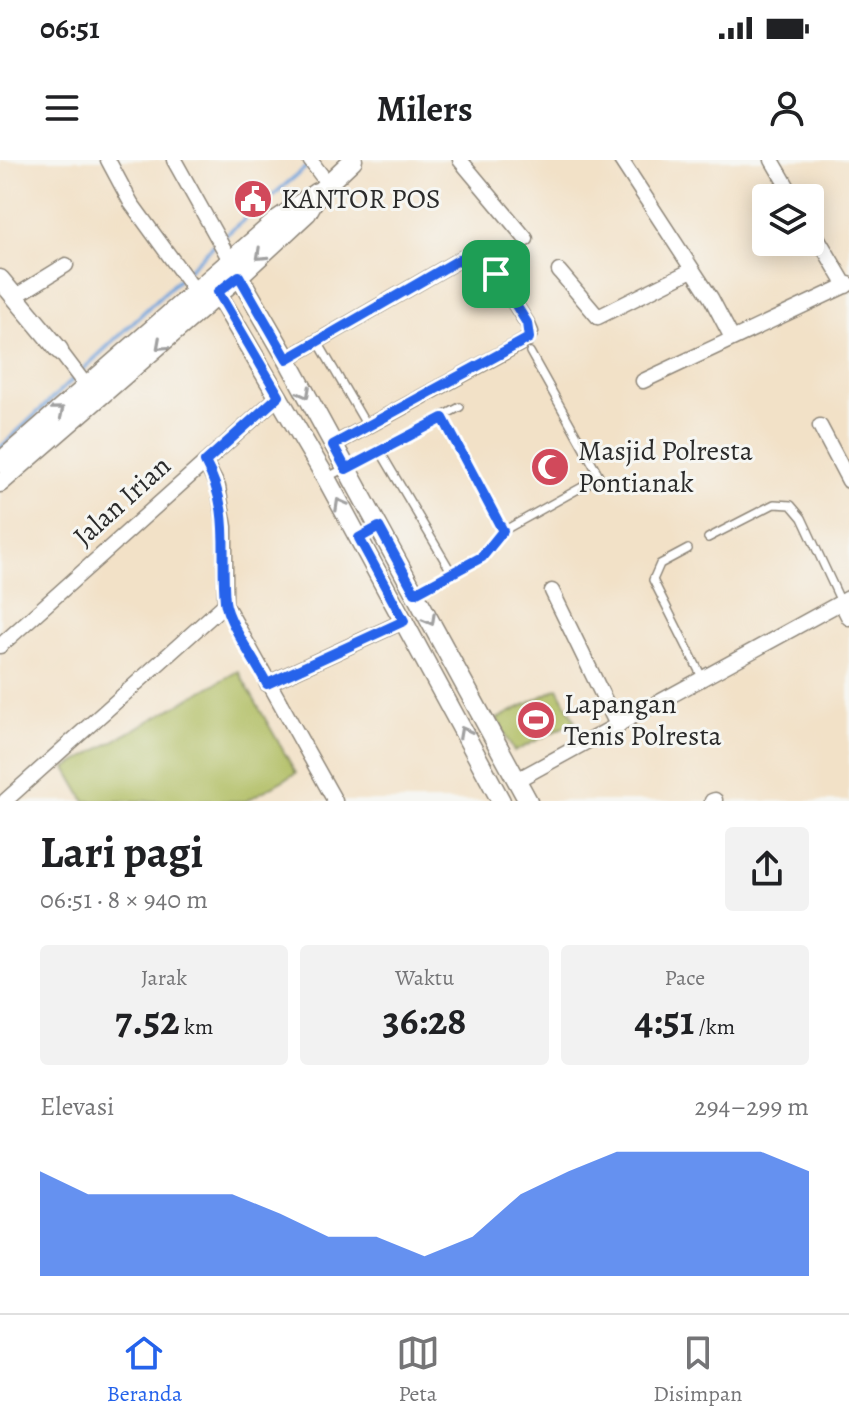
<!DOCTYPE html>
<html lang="id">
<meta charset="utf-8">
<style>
:root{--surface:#fff;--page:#f2f2f2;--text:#202124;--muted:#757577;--line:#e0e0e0;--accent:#2563eb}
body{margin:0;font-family:Alegreya,serif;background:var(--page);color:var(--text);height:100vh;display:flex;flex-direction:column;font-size:30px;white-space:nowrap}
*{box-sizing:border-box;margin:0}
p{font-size:26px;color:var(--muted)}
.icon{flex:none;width:44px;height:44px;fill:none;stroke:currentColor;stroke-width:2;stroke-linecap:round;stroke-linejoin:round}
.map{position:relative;height:641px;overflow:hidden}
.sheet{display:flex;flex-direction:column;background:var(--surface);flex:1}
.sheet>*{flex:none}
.tools{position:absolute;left:752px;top:24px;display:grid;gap:16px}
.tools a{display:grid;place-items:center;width:72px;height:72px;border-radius:8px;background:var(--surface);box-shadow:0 4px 20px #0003;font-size:40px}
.pin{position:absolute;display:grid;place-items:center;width:68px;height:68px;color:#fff;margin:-34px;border-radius:16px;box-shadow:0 4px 12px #0006}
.round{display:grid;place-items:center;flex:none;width:84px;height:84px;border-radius:8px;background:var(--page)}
.summary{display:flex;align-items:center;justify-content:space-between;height:136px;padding:0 40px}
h1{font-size:44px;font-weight:700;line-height:60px}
.stats{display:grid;grid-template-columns:repeat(3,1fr);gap:12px;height:136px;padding:8px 40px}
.stats div{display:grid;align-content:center;border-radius:8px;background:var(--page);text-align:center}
.stats b{font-size:40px;font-weight:700}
.stats small{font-size:22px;font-weight:400}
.stats p{font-size:22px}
.chart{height:224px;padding:16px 40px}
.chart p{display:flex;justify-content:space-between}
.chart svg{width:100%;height:144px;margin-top:8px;fill:var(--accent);opacity:.7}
.status{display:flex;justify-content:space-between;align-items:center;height:56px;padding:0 40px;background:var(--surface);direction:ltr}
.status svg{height:22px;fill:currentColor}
header{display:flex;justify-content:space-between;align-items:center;height:104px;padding:0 40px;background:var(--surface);font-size:36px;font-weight:700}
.tab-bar{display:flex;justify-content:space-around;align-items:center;height:112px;border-top:2px solid var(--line);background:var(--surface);font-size:22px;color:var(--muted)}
.tab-bar a{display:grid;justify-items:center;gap:4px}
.tab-bar .current{color:var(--accent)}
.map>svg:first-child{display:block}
.green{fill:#afbc5e;stroke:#6d7444;stroke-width:2}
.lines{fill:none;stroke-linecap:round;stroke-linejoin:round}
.stream{stroke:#6ea0d9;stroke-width:4}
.service-casing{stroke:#8e8679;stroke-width:10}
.minor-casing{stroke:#8e8679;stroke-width:17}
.tertiary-casing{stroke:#8e8679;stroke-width:21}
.service{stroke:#fff;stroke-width:7}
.minor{stroke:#fff;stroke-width:14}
.tertiary{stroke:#fff;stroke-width:18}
.oneway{stroke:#a0a0a0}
.route-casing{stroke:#fff;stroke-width:16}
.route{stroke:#2563eb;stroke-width:10}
.labels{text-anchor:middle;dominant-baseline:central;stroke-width:6;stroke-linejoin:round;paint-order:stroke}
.poi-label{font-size:28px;fill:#2b2b2b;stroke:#f6f6f2;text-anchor:start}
.street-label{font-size:28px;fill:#2b2b2b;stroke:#f6f6f2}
</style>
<div class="status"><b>06:51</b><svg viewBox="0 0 49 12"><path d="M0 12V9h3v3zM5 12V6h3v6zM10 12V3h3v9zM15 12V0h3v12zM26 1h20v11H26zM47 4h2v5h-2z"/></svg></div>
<header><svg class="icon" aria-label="menu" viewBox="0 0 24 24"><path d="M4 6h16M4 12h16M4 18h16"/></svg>Milers<svg class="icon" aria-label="person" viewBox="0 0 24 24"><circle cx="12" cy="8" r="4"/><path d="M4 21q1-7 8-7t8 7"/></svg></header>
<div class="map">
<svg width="849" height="641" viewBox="0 0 849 641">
<rect width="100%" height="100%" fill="#f6f6f2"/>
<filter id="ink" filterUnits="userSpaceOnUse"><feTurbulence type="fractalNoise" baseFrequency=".0125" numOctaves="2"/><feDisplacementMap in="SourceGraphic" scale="16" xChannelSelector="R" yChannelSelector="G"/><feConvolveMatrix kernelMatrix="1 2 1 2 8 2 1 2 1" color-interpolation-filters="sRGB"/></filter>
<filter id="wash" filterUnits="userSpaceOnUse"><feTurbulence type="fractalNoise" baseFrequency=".006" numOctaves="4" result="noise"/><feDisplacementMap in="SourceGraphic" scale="32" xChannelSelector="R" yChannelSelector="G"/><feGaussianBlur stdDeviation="1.8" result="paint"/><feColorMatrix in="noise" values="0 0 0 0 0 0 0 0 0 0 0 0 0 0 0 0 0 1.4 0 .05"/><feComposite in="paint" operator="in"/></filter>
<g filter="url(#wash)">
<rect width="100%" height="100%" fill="#f2e1c7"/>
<!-- green -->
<path class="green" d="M238,511L296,613L246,641H85L66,608Z
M558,528L575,561L514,592L497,559Z"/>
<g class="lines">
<!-- stream -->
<path class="stream" d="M222,78L310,4
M187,111L215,84
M0,288L180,118"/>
</g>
</g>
<g filter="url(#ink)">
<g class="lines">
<!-- service casing -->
<g class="service-casing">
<path id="service" d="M318,182L367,266
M443,258L503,371
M380,291L452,413
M328,317L460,247
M708,378L774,344L791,345L802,358L841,442
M688,389L660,404L653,420L703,519
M417,432L482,397L503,371L600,317L530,192"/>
</g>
<!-- minor casing -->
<g class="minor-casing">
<path id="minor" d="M108,0L131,43L195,131
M174,0L231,102
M310,0L328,24
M460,0L526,79
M621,0L711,138L732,178
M772,0L794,38
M810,65L846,126
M559,111L598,157L692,110
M16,136L66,105
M59,190L87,227
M287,199L469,94L486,98L527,163L531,172L525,181L333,285
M643,221L849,124
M820,266L849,321
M205,302L218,327L225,367V444L335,641
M552,431L618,567
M841,442L849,458
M0,486L279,236
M267,524L404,461
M517,620L849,438
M5,641L225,444
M712,641L715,640"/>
</g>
<!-- tertiary casing -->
<g class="tertiary-casing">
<path id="tertiary" d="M231,102L287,199L528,641
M0,119L59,190
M209,119L326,318L501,641
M0,302L278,59L317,32
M0,323L239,116L307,53L319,32L353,0"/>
</g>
<!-- service -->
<use href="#service" class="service"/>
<!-- minor -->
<use href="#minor" class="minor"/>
<!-- tertiary -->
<use href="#tertiary" class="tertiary"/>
</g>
<!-- one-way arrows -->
<defs><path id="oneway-chevron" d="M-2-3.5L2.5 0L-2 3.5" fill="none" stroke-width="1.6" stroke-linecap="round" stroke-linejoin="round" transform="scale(2)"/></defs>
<g class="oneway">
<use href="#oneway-chevron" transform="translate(261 95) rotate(137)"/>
<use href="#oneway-chevron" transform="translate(161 185) rotate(138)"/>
<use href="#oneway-chevron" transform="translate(305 233) rotate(62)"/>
<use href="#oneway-chevron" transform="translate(59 251) rotate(-40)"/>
<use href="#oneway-chevron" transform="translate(340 344) rotate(-119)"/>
<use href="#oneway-chevron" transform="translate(430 460) rotate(61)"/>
<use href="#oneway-chevron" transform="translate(464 572) rotate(-118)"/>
</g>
</g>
<g class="lines" filter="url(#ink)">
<!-- route casing -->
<g class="route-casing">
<path id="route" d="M469,94L482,96L489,102L527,163L529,178L333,285L346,309L443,258L503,371L482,397L415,433L379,367L359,378L404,461L267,524C257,504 227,461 225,441C220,389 232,351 205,302L279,236L218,132L239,116L287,199Z"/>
</g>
<!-- route -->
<use href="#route" class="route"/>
</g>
<!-- icons -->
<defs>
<g id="civic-disc" transform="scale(2)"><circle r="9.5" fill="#d1495b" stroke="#f6f6f2"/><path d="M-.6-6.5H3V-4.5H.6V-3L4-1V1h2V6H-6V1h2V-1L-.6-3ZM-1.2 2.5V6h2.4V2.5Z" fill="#fff"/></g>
<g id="mosque-disc" transform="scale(2)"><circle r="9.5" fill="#d1495b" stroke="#f6f6f2"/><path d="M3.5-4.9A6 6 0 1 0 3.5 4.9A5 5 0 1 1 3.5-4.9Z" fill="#fff"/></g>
<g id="stadium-disc" transform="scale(2)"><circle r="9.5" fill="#d1495b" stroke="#f6f6f2"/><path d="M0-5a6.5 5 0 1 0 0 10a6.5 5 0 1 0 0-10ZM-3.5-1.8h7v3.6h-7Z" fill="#fff"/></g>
</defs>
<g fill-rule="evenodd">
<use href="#civic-disc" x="253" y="39"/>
<use href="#mosque-disc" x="550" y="307"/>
<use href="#stadium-disc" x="536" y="560"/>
</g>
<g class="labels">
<!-- poi labels -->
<g class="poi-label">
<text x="281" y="39">KANTOR POS</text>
<text x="578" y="291">Masjid Polresta<tspan x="578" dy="32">Pontianak</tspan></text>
<text x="564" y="544">Lapangan<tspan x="564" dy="32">Tenis Polresta</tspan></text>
</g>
<!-- street labels -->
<g class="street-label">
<text transform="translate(122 341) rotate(-42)">Jalan Irian</text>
</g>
</g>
</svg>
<div class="tools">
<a><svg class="icon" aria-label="layers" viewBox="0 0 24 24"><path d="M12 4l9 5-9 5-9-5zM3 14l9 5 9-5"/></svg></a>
</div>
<div class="pin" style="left:496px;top:114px;background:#1e9e55"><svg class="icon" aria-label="arrive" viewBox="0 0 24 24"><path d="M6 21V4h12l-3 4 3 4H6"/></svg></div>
</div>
<section class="sheet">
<div class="summary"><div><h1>Lari pagi</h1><p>06:51 · 8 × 940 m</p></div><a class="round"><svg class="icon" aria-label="share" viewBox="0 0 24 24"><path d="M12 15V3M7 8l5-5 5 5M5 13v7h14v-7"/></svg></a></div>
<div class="stats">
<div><p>Jarak</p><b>7.52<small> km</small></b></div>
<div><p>Waktu</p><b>36:28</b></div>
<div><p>Pace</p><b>4:51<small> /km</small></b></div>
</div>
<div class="chart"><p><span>Elevasi</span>294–299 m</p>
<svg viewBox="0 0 160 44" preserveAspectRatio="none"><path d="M0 44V12L10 19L20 19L30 19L40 19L50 25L60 32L70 32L80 38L90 32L100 19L110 12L120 6L130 6L140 6L150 6L160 12V44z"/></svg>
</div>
</section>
<nav class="tab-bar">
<a class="current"><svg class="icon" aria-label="home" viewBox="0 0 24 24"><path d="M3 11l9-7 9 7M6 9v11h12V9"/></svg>Beranda</a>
<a><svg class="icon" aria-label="map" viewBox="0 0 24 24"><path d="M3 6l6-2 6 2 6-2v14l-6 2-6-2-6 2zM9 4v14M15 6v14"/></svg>Peta</a>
<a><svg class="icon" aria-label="saved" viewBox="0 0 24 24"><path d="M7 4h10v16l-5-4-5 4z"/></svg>Disimpan</a>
</nav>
